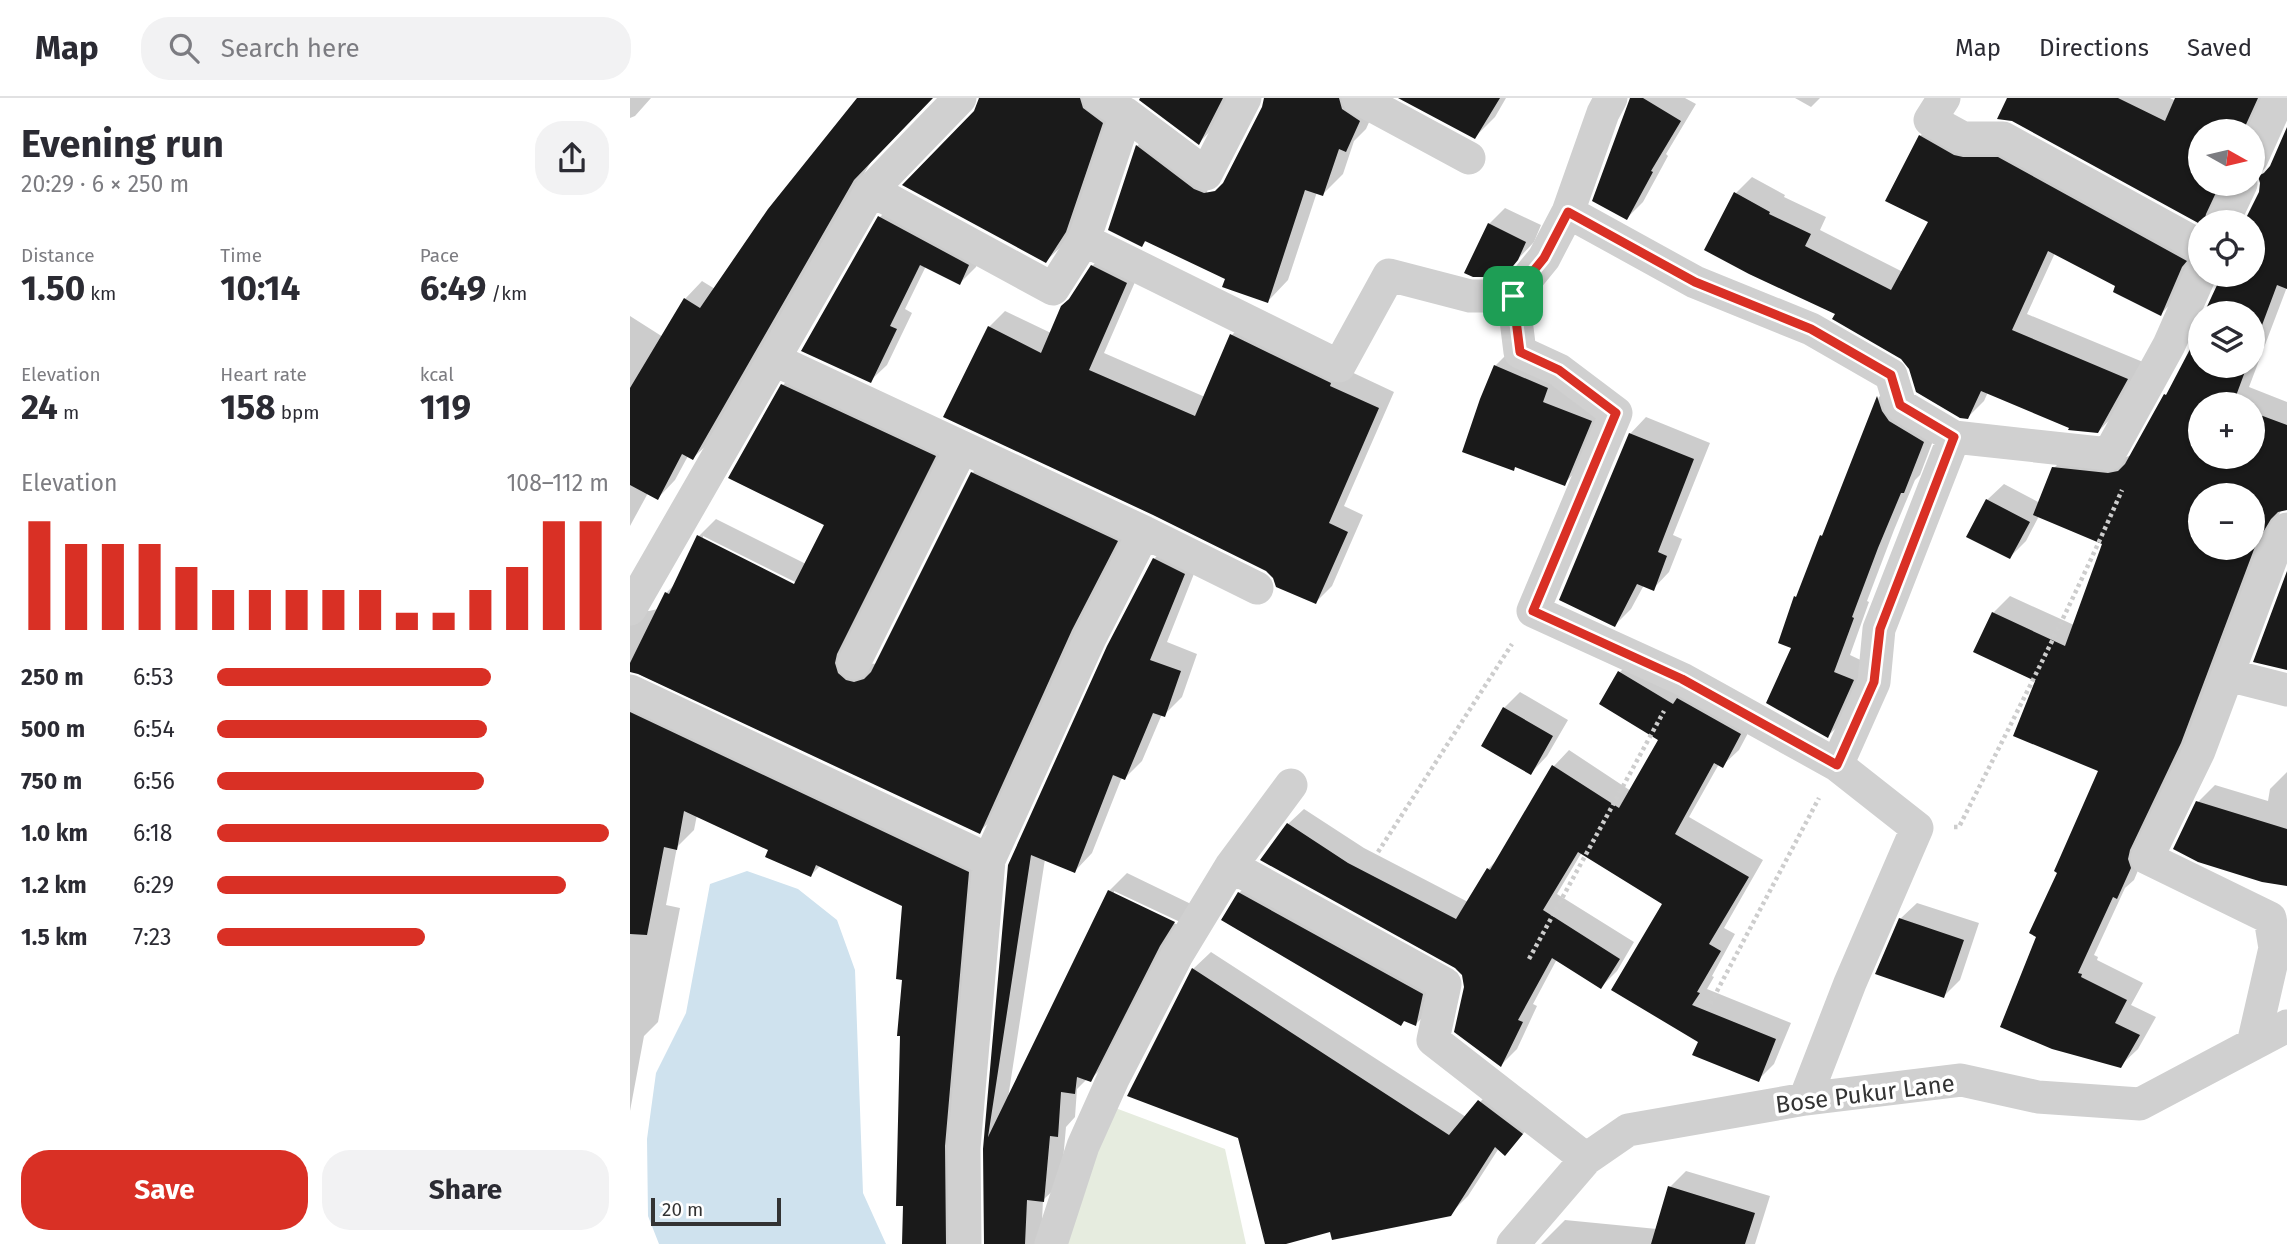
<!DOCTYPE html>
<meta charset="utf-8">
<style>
:root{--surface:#fff;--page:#f2f2f3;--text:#2b2b33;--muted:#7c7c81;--line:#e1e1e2;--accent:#d93025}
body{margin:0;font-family:"Fira Sans",sans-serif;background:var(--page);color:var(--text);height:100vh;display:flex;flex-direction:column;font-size:26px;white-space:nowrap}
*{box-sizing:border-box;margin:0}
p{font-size:23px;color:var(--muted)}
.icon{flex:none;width:38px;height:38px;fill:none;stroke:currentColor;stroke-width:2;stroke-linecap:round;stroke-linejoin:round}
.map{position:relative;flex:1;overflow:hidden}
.sheet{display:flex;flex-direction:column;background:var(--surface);width:630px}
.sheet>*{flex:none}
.needle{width:46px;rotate:98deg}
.tools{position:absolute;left:1558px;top:21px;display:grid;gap:14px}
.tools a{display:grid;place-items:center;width:77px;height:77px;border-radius:50%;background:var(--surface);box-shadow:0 2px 5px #0004;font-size:35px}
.scale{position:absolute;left:21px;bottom:18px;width:130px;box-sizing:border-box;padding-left:7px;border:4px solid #333;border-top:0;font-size:19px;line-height:24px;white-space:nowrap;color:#333;-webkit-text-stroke:5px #fff;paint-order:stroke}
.pin{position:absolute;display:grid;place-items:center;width:60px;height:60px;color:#fff;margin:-30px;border-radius:14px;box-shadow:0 4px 10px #0006}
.round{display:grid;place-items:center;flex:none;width:74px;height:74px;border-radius:28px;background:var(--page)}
.overview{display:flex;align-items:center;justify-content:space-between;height:119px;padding:0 21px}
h1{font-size:38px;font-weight:700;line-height:52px}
.stats{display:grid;grid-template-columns:repeat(3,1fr);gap:10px;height:119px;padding:7px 21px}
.stats div{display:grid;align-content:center}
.stats b{font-size:35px;font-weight:700}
.stats small{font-size:19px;font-weight:400}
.stats p{font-size:19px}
.chart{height:196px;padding:14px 21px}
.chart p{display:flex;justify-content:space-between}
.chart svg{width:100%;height:126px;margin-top:7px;stroke:var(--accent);stroke-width:6}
.button{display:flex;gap:14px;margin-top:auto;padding:14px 21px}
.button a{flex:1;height:80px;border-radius:28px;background:var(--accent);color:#fff;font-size:28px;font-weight:700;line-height:80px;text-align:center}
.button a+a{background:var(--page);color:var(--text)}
ul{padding:0 21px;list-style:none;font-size:23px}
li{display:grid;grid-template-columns:112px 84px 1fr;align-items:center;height:52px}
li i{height:18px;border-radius:9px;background:var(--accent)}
header{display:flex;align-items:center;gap:42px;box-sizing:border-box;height:98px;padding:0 35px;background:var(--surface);border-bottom:2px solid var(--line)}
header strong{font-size:33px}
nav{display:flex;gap:38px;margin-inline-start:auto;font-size:24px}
.search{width:490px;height:63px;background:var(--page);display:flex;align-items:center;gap:18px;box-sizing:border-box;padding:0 24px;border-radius:28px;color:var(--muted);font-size:26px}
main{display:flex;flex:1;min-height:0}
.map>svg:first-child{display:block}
.green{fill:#e6ecdf}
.water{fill:#cfe2ee}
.shadow{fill:#0003;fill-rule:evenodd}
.building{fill:#1a1a1a;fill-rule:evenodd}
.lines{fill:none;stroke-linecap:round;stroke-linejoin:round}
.path{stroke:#cdcdcd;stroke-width:4.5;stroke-dasharray:3.5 3.5;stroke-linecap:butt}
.street{stroke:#d0d0d0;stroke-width:33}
.route-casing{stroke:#fff;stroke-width:14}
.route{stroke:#d93025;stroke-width:9}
.labels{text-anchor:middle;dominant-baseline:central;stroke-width:7;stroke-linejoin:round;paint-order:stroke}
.street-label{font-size:24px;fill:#333;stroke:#fff}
</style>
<header>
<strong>Map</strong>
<div class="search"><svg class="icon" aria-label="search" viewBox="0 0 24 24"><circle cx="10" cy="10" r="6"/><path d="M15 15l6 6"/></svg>Search here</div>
<nav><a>Map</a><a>Directions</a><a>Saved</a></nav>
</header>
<main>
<section class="sheet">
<div class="overview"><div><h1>Evening run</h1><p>20:29 · 6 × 250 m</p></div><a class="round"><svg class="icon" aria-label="share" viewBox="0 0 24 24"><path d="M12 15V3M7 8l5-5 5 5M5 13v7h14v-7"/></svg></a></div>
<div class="stats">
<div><p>Distance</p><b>1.50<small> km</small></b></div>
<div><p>Time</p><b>10:14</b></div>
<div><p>Pace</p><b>6:49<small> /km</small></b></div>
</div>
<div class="stats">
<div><p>Elevation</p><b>24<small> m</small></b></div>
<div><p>Heart rate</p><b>158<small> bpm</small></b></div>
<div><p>kcal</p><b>119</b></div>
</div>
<div class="chart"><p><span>Elevation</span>108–112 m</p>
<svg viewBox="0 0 160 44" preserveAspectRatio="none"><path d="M5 44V6M15 44V14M25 44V14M35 44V14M45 44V22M55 44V30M65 44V30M75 44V30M85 44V30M95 44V30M105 44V38M115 44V38M125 44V30M135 44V22M145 44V6M155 44V6"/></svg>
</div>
<ul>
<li><b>250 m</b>6:53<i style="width:70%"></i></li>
<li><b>500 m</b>6:54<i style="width:69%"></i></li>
<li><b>750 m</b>6:56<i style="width:68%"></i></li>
<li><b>1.0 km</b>6:18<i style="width:100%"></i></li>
<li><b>1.2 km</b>6:29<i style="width:89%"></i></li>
<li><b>1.5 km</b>7:23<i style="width:53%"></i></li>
</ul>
<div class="button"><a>Save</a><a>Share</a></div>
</section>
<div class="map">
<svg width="1657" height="1146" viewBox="0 0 1657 1146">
<rect width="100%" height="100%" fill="#fff"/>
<!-- green -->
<path class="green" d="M472,1005L595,1051L616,1146H421Z"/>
<!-- water -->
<path class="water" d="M117,773L168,791L207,822L225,872L233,1095L256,1146H29L18,1118L17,1041L26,975L56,915L80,786Z"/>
<!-- shadow -->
<path class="shadow" d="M0,0H21L5,18L0,20Z
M229,0H302L242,62L81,343L63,360L58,358L45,382L28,400L18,395L0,428V218L33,239L55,201L72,183L85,191Z
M350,0H478L489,7L453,114L434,146L416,163L345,14Z
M510,0H600L586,27L569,45Z
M666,0H746L749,2L736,31L724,43L713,76L693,96L687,94L658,182L638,203Z
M772,0H876L865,19L845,39Z
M1001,0H1055L1066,6L1036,56L1038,58L1013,104L997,120Z
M1165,0H1190L1181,9Z
M1379,0H1540L1546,3L1547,0H1636L1621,33H1570V86H1598L1577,124H1570Z
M1306,22L1570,149L1547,199L1531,216L1488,187L1425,155L1397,216L1513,264L1484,317L1468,334L1441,329L1358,294L1354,303L1338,319L1281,271L1273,260L1208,215L1106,95L1122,79L1155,97L1154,99L1196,119L1190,132L1273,174L1300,123L1290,38Z
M523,32L583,76L562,139L517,142L512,147L507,48Z
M1657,33V189L1619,289L1657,304V410L1652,411L1643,427L1517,751L1504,782L1495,790L1464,857L1468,859L1467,862L1513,885L1501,907L1526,919L1508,951L1490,968L1409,838L1430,774L1470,672L1407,582L1363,515L1380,498L1444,527L1474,445L1409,418L1396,443L1380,459L1357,402L1374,386L1410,405L1424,370L1441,353L1496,359L1502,357L1535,298L1570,268H1622V215H1576L1589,185L1590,177H1622V124H1616L1630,94V78L1643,66ZM1570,306H1622V359H1570ZM1570,397H1622V450H1570Z
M266,103L354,151L346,169L330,185L296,168L275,211L282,215L257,267L240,283L250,119Z
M875,110L911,127L904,144L873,177L859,126Z
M479,152L512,168L474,255L575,299L602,237L618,220L715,271L764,294L714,408L733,417L702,488L686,504L645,479L359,229L375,213L421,235L462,168Z
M882,251L977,306L950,369L934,386L865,268Z
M170,270L322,340L234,565L247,566L342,375L360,358L504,425L367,717L349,734L0,572V502L9,511L19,513L28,511L36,495L46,485L69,438L86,421L176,466L196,427L153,287ZM73,438L173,488L171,492L73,442Z
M1264,284L1309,327L1290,377L1285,382L1264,432L1237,503L1239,504L1220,557L1239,566L1214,622L1198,638L1163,549L1191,438L1196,434L1249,299Z
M1016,319L1080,345L1043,437L1052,441L1039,474L1023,491L1014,487L1001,511L985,527L1000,336Z
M541,443L571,458L537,544L567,556L552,599L534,617L532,616L512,663L495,680L492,679L462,755L445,773L415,761L378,1000L479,793L497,775L561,806L550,824L484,793V797L548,827L478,964L460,982L457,981L447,991L445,1019L436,1029L431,1085L413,1102L411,1146H356L355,1051L380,767L524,461Z
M1005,559L1126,620L1109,652L1093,667L1089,666L1059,719L1133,762L1094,830L1105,836L1082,878L1084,879L1077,891L1161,925L1144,966L1128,982L1070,943L1035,806L952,754L927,796L1004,844L987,873L971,889L927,861L903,906L907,908L887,951L871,967L836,889L834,877L658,726L674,711L734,750L838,804L858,771L868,761L924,668L939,652L1001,693L1030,641L990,574Z
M0,583L355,756L345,1146H274V807L191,767L181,777L141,752L67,717L64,732L47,749L36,807L50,810L28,924L14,938L0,1013Z
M890,594L938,622L917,658L901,675L874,610Z
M1657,674V787L1568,704L1585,687L1638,703L1640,691Z
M626,779L809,879L802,910L786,926L609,795Z
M1287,805L1349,825L1330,882L1314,898L1270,821Z
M581,854L836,1019L868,985L909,1018L875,1056L869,1050L838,1098L820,1116L702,1132L649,1146H637L563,871Z
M1056,1073L1140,1098L1125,1146H911L935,1122L1027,1131L1040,1089Z"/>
<!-- building -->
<path class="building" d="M227,0H303L224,82L63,362L52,356L28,402L0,387V290L54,200L70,210L138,111Z
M349,0H450L453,10L473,25L436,134L416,165L272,87L344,13Z
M510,0H593L569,47L509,2Z
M634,0H709L712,11L730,23L716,54L709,51L693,98L675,92L638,205L592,189L595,181L515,143L512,149L478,132L506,47L564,91L574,95L585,93L593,85L632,9Z
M768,0H870L845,41Z
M1000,0H1013L1051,23L1021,73L1023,74L997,122L962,103Z
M1377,0H1488L1535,23L1545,0H1628L1613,33H1570V86H1590L1576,116L1574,124L1570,126L1382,23L1367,21Z
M1657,29V191L1647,187L1622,254V215H1574L1588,185L1589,177H1622V124H1614L1629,94L1630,85L1628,78L1634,75L1640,68Z
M1289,37L1324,57L1333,59H1368L1557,163L1552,169L1531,218L1483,194L1485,188L1418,153L1382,232L1498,281L1468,335L1438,332L1439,330L1351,293L1338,321L1330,320L1286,294L1279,271L1271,261L1202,221L1205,216L1119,176L1074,152L1104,94L1140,114L1139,116L1181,136L1175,148L1261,192L1298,124L1255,103Z
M248,118L339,167L330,187L290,167L260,228L267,231L241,285L171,253Z
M858,125L896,144L888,162L874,179H843L834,175Z
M461,167L497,185L459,272L565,318L600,236L701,285L700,288L749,310L699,425L718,434L686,506L646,489L643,480L636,473L523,417L313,319L358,228L411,255L431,208L439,201Z
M1570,225V268H1617L1603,306H1570V359H1622V314L1657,327V412L1648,414L1641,421L1626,446L1551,645L1500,752L1498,761L1501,770L1487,801L1483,799L1448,875L1452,876L1451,879L1497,902L1485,925L1510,937L1491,970L1422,951L1370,929L1406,839L1399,835L1427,775L1424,773L1468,673L1383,638L1405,583L1343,554L1362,514L1435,548L1472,446L1403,417L1422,369L1478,375L1488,373L1495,366L1534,296L1536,297L1569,234L1566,233ZM1570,397H1622V450H1570Z
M864,267L918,290L913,304L962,323L935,388L885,369L884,373L832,354L850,301Z
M151,286L306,358L207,556L205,565L208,575L216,582L224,584L234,581L241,574L341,374L488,443L442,532L350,736L8,576L0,574V565L35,494L39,496L67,437L164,486L194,427L98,380Z
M1247,298L1252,313L1259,323L1294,344L1274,395H1271L1248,450L1222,519L1224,520L1204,574L1224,582L1198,640L1136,605L1161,550L1148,545L1164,498L1166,499L1190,437L1192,438Z
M999,335L1064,361L1028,454L1037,458L1024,493L1007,486L985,529L929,502Z
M1356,401L1400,424L1380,461L1336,439Z
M523,460L555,476L520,562L551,573L535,619L523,615L495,682L483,677L445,775L401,757L358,1039L478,792L545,824L530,848L461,984L447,979L445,996L431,994L428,1039L420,1038L414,1104L397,1102L395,1146H354L353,1051L378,767L477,548Z
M1657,473V572L1623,564Z
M988,573L1043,606L1047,600L1111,636L1093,670L1084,665L1045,736L1119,779L1079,846L1091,853L1067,894L1070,895L1062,907L1146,941L1129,984L1062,957L1068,944L981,892L1032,806L948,754L913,812L990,861L971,891L922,860L888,922L893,924L871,969L824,934L834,889L832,877L825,870L630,762L657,725L718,765L826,821L857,770L860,772L922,667L989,710L1028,642L969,606Z
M873,609L923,638L901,677L851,648Z
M0,614L339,774L315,1048L316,1146H272L273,1108H266L270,938H267L272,882L266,881L272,808L186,767L181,779L135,759L138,752L54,713L47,752L34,749L17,837L0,836Z
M1566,703L1657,731V788L1632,784L1568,764L1543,751Z
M608,794L793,896L786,928L774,923L771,928L591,822Z
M1269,820L1334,842L1314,900L1245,876Z
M562,870L819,1037L848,1002L893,1036L875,1058L865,1049L821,1118L702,1142L700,1134L656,1146H635L608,1040L497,998Z
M1038,1088L1125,1115L1115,1146H1021Z"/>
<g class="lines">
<!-- path -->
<path class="path" d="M1324,729H1329C1385,618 1442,507 1492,392
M748,754L882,546
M899,861L1034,613
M1077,912L1189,700"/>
<!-- street -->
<path class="street" d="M469,0L496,16L576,76L615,0
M728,0L839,60
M1314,0L1300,22L1333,40H1373L1570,148
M1622,60L1649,0
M241,92L423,191L454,142L496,16
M938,114L1065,184L1181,231L1261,277L1270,307L1324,339L1479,356L1539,247L1570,177
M1593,124L1611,86
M454,142L709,268L759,177L840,198H883L914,160L938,114L973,15L981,0
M883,198L890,254L929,272L986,315L903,513L1052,581L1207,667L1287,730L1220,885L1175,1001
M143,261L514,434L627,490
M0,511L241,92L330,0
M224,565L332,349
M1598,577L1657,592
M0,593L359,762L334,1050L335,1146
M1207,667L1244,584L1249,531L1324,339
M359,762L460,540L514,434
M601,768L815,886L803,942L956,1061
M1623,946L1645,850L1640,820L1517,760L1569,653L1644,453L1657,431
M421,1146L453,1048L483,981L547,857L601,768L661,687
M883,1146L956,1061L998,1032L1175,1001L1331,982L1408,999L1510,1006L1657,928"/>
</g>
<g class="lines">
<!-- route casing -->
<g class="route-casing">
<path id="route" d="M938,114L1065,184L1181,231L1261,277L1270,307L1324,339L1250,531L1244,584L1207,667L1052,581L903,513L986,315L929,272L890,254L883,198L914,160Z"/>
</g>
<!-- route -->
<use href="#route" class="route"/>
</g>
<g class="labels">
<!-- street labels -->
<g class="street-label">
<text transform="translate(1235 996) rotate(-7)">Bose Pukur Lane</text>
</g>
</g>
</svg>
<div class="tools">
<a><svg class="needle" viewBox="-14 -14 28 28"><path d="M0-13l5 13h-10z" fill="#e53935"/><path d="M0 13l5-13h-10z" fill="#7c7c81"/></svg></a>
<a><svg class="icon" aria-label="locate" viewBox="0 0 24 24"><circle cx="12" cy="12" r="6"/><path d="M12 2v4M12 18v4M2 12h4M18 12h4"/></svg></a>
<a><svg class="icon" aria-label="layers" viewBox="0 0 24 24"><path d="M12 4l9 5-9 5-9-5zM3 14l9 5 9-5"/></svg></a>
<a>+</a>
<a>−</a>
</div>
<div class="scale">20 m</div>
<div class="pin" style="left:883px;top:198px;background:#1e9e55"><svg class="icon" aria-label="arrive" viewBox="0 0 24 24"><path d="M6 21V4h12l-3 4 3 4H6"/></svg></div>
</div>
</main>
